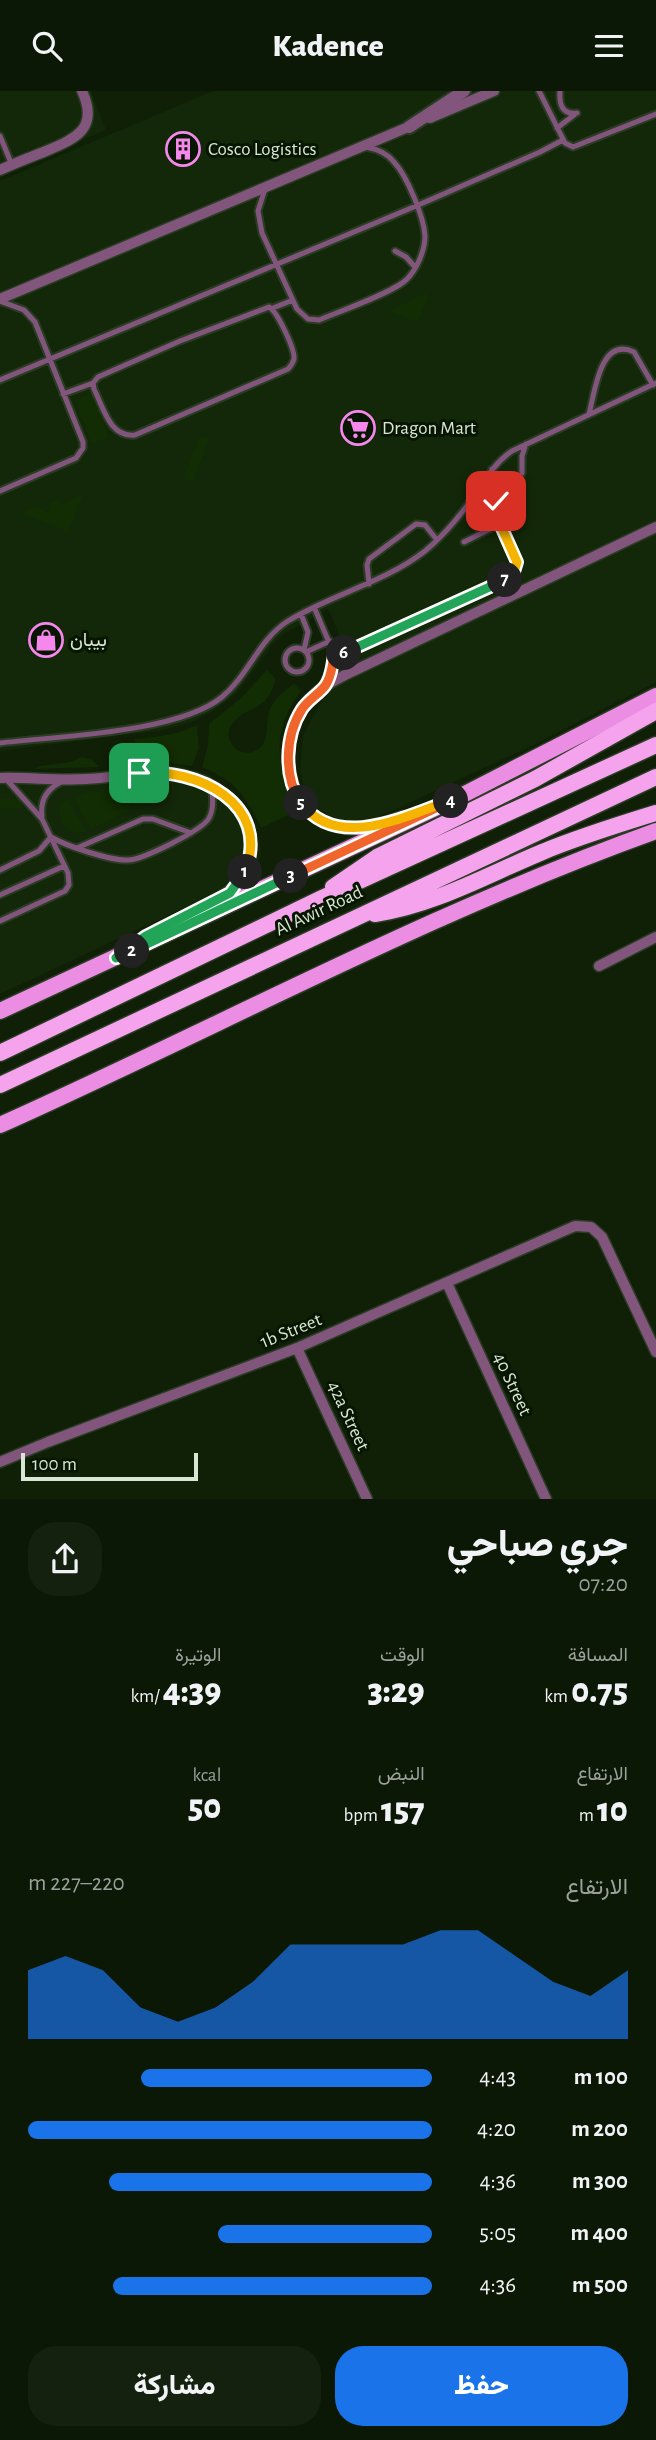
<!DOCTYPE html>
<html lang="ar">
<meta charset="utf-8">
<style>
:root{--surface:#0b1805;--page:#14210f;--text:#f1f3f6;--muted:#9aa09a;--accent:#1a73e8}
body{margin:0;font-family:"Alegreya Sans",Vazirmatn,sans-serif;background:var(--page);color:var(--text);direction:rtl;height:100vh;display:flex;flex-direction:column;font-size:26px;white-space:nowrap}
*{box-sizing:border-box;margin:0}
p{font-size:23px;color:var(--muted)}
.icon{flex:none;width:38px;height:38px;fill:none;stroke:currentColor;stroke-width:2;stroke-linecap:round;stroke-linejoin:round}
.map{position:relative;height:1408px;overflow:hidden;direction:ltr}
.sheet{display:flex;flex-direction:column;background:var(--surface);flex:1}
.sheet>*{flex:none}
.scale{position:absolute;left:21px;bottom:18px;width:177px;box-sizing:border-box;padding-left:7px;border:4px solid #d9e5d5;border-top:0;font-size:19px;line-height:24px;white-space:nowrap;color:#d9e5d5;-webkit-text-stroke:5px #071601;paint-order:stroke}
.pin{position:absolute;display:grid;place-items:center;width:60px;height:60px;color:#fff;margin:-30px;border-radius:14px;box-shadow:0 4px 10px #0006}
.km{position:absolute;width:35px;height:35px;margin:-18px;border-radius:50%;background:#222;color:#fff;font-size:19px;line-height:35px;text-align:center}
.round{display:grid;place-items:center;flex:none;width:74px;height:74px;border-radius:28px;background:var(--page)}
.headline{display:flex;align-items:center;justify-content:space-between;height:119px;padding:0 28px}
h1{font-size:38px;font-weight:800;line-height:52px}
.stats{display:grid;grid-template-columns:repeat(3,1fr);gap:10px;height:119px;padding:7px 28px}
.stats div{display:grid;align-content:center}
.stats b{font-size:35px;font-weight:800}
.stats small{font-size:19px;font-weight:400}
.stats p{font-size:19px}
.chart{height:196px;padding:14px 28px}
.chart p{display:flex;justify-content:space-between}
.chart svg{width:100%;height:126px;margin-top:7px;fill:var(--accent);opacity:.7}
.action{display:flex;gap:14px;margin-top:auto;padding:14px 28px}
.action a{flex:1;height:80px;border-radius:28px;background:var(--accent);color:#fff;font-size:28px;font-weight:800;line-height:80px;text-align:center}
.action a+a{background:var(--page);color:var(--text)}
ul{padding:0 28px;list-style:none;font-size:23px}
li{display:grid;grid-template-columns:112px 84px 1fr;align-items:center;height:52px}
li i{height:18px;border-radius:9px;background:var(--accent)}
header{display:flex;justify-content:space-between;align-items:center;height:91px;padding:0 28px;background:var(--surface);font-size:32px;font-weight:800}
.map>svg:first-child{display:block}
.built{fill:#132808}
.green{fill:#122c03}
.lines{fill:none;stroke-linecap:round;stroke-linejoin:round}
.service-casing{stroke:#2b3c24;stroke-width:9}
.minor-casing{stroke:#2b3c24;stroke-width:13}
.tertiary-casing{stroke:#2b3c24;stroke-width:16}
.primary-casing{stroke:#2b3c24;stroke-width:19}
.trunk-casing{stroke:#2b3c24;stroke-width:19}
.service{stroke:#82557d;stroke-width:5}
.minor{stroke:#82557d;stroke-width:10}
.tertiary{stroke:#82557d;stroke-width:12}
.primary{stroke:#ec8de4;stroke-width:16}
.trunk{stroke:#f5a3ed;stroke-width:16}
.split-1-casing{stroke:#fff;stroke-width:14}
.split-2-casing{stroke:#fff;stroke-width:14}
.split-3-casing{stroke:#fff;stroke-width:14}
.split-4-casing{stroke:#fff;stroke-width:14}
.split-5-casing{stroke:#fff;stroke-width:14}
.split-6-casing{stroke:#fff;stroke-width:14}
.split-7-casing{stroke:#fff;stroke-width:14}
.split-8-casing{stroke:#fff;stroke-width:14}
.split-1{stroke:#f5b400;stroke-width:9}
.split-2{stroke:#22a559;stroke-width:9}
.split-3{stroke:#22a559;stroke-width:9}
.split-4{stroke:#f0652b;stroke-width:9}
.split-5{stroke:#f5b400;stroke-width:9}
.split-6{stroke:#f0652b;stroke-width:9}
.split-7{stroke:#22a559;stroke-width:9}
.split-8{stroke:#f5b400;stroke-width:9}
.labels{text-anchor:middle;dominant-baseline:central;stroke-width:6;stroke-linejoin:round;paint-order:stroke}
.poi-label{font-size:19px;fill:#d9e5d5;stroke:#071601;text-anchor:start}
.street-label{font-size:19px;fill:#d9e5d5;stroke:#071601}
</style>
<header><svg class="icon" aria-label="menu" viewBox="0 0 24 24"><path d="M4 6h16M4 12h16M4 18h16"/></svg>Kadence<svg class="icon" aria-label="search" viewBox="0 0 24 24"><circle cx="10" cy="10" r="6"/><path d="M15 15l6 6"/></svg></header>
<div class="map">
<svg width="656" height="1408" viewBox="0 0 656 1408">
<rect width="100%" height="100%" fill="#0f2007"/>
<!-- built -->
<path class="built" d="M0,0H91L106,39L0,83Z
M213,0H656V591L533,654L364,733L339,730L315,716L304,697L300,680L303,644L324,606L341,567L338,541L328,518L285,542L273,553L237,602L211,621L192,631L163,639L0,660V90Z
M169,674L180,675L211,685L237,705L256,735L259,747L261,761L259,773L255,780L248,787L0,903V691Z"/>
<!-- green -->
<path class="green" d="M425,202L429,205L417,232L389,220Z
M92,302L109,346L92,353L75,309Z
M199,346H210L193,391L183,387Z
M84,402L68,441L21,422L34,415L50,422V412L58,409L61,414Z
M267,579L276,588C266,624 247,613 232,633C221,648 239,668 255,660C272,653 264,629 271,616C276,606 285,599 294,593L301,600C269,642 278,675 295,721L261,737C246,705 236,690 202,676L208,654L209,633L241,607Z
M197,634L199,657L192,675L169,672L139,674L141,661L134,648C156,646 177,644 197,634Z
M82,666L92,669L99,676L33,678L40,675L70,671Z
M153,691L161,702L155,706L156,708L136,717L125,698Z
M121,699L132,718L91,738L73,706L88,701Z
M0,708H22V717L0,718Z
M68,708L86,741C68,746 57,730 60,713Z"/>
<g class="lines">
<!-- service casing -->
<g class="service-casing">
<path id="service" d="M539,0L565,52L573,56L656,23
M560,0C559,13 562,24 577,22
M557,37L574,24
M0,45L12,74
M265,98L258,120L262,142L297,218L308,228L319,229C338,221 395,201 407,188C417,178 425,159 425,145C424,126 407,85 394,71C387,62 377,58 366,56
M395,160L406,166L415,176
M0,210L24,219L35,231L83,351V357L76,367L0,400
M269,216C277,220 295,258 294,268C293,272 291,275 288,278L135,344C110,347 104,318 94,298L93,292L98,286L180,250Z
M273,217L293,209
M0,289L416,115L540,61L563,49
M63,303L93,292
M589,323C595,301 600,245 634,261L653,294
M522,382V365L526,353
M464,451L500,433L492,378
M369,493L367,474L369,468L416,433L425,434L437,449
M314,516L334,563L325,594
M301,523L308,541L304,559
M285 569a12 12 0 1 1 24 0a12 12 0 1 1-24 0Z
M306,561L330,550
M334,563L357,557L513,484L517,471C509,449 497,408 469,411
M0,652C58,645 178,642 222,606C248,585 259,548 288,530C332,503 384,492 425,460C446,443 463,421 478,400C488,384 496,371 512,360L656,292
M42,725C40,709 47,698 61,691
M51,746C66,755 111,770 128,769C142,769 203,739 209,727C214,718 213,705 211,695
M77,757L143,728H153L191,742
M0,779L39,760L51,746
M0,804L64,775
M0,830L65,800L69,794L68,782L42,728L7,689"/>
</g>
<!-- minor casing -->
<g class="minor-casing">
<path id="minor" d="M430,27L494,0
M0,79C15,72 31,66 46,60C77,47 99,37 82,0
M0,208L413,34
M0,687C29,686 57,690 86,688C134,686 184,669 225,704C236,714 245,726 248,740C261,804 200,815 156,839
M403,725C386,731 369,738 351,738C284,734 272,653 309,609C319,597 332,591 345,584L656,436
M599,875L656,846
M447,1192L546,1408
M297,1257L367,1408
M0,1371L48,1351L297,1257L575,1135L591,1136L602,1146L656,1261"/>
</g>
<!-- tertiary casing -->
<g class="tertiary-casing">
<path id="tertiary" d="M409,36L464,0"/>
</g>
<!-- primary casing -->
<g class="primary-casing">
<path id="primary" d="M0,920L457,707L656,605
M0,1034C219,936 430,821 656,740"/>
</g>
<!-- trunk casing -->
<g class="trunk-casing">
<path id="trunk" d="M333,796L377,766L535,688L656,620
M375,823C434,814 485,785 540,762C578,746 617,734 656,722
M0,962L320,808L656,654
M0,994L656,686"/>
</g>
<!-- service -->
<use href="#service" class="service"/>
<!-- minor -->
<use href="#minor" class="minor"/>
<!-- tertiary -->
<use href="#tertiary" class="tertiary"/>
<!-- primary -->
<use href="#primary" class="primary"/>
<!-- trunk -->
<use href="#trunk" class="trunk"/>
</g>
<g class="lines">
<!-- split-1 casing -->
<g class="split-1-casing">
<path id="split-1" d="M139,682C197,677 272,712 245,781"/>
</g>
<!-- split-2 casing -->
<g class="split-2-casing">
<path id="split-2" d="M132,860L116,867L146,845L230,802L245,781"/>
</g>
<!-- split-3 casing -->
<g class="split-3-casing">
<path id="split-3" d="M132,860L291,785"/>
</g>
<!-- split-4 casing -->
<g class="split-4-casing">
<path id="split-4" d="M291,785L451,710"/>
</g>
<!-- split-5 casing -->
<g class="split-5-casing">
<path id="split-5" d="M301,712C339,762 410,723 457,707L451,710"/>
</g>
<!-- split-6 casing -->
<g class="split-6-casing">
<path id="split-6" d="M301,712C283,685 285,645 302,618C309,608 319,603 325,595C331,587 333,572 334,563L344,562"/>
</g>
<!-- split-7 casing -->
<g class="split-7-casing">
<path id="split-7" d="M344,562L505,489"/>
</g>
<!-- split-8 casing -->
<g class="split-8-casing">
<path id="split-8" d="M496,410L500,433L517,471L513,484L505,489"/>
</g>
<!-- split-1 -->
<use href="#split-1" class="split-1"/>
<!-- split-2 -->
<use href="#split-2" class="split-2"/>
<!-- split-3 -->
<use href="#split-3" class="split-3"/>
<!-- split-4 -->
<use href="#split-4" class="split-4"/>
<!-- split-5 -->
<use href="#split-5" class="split-5"/>
<!-- split-6 -->
<use href="#split-6" class="split-6"/>
<!-- split-7 -->
<use href="#split-7" class="split-7"/>
<!-- split-8 -->
<use href="#split-8" class="split-8"/>
</g>
<!-- icons -->
<defs>
<g id="building-ring" transform="scale(1.75)"><circle r="9.5" fill="#071601" stroke="#f688ed" stroke-width="1.5"/><path d="M-4-6H4V6H1V3H-1V6H-4ZM-2.5-4.3h1.7v1.8h-1.7ZM.8-4.3h1.7v1.8H.8ZM-2.5-1h1.7V.8h-1.7ZM.8-1h1.7V.8H.8Z" fill="#f688ed"/></g>
<g id="supermarket-ring" transform="scale(1.75)"><circle r="9.5" fill="#071601" stroke="#f688ed" stroke-width="1.5"/><path d="M-6-5.5h2.5l.6 2H6L4.5 2H-2.5L-4.4-4H-6ZM-1.5 3.2a1.3 1.3 0 1 0 .1 0ZM3 3.2a1.3 1.3 0 1 0 .1 0Z" fill="#f688ed"/></g>
<g id="shop-ring" transform="scale(1.75)"><circle r="9.5" fill="#071601" stroke="#f688ed" stroke-width="1.5"/><path d="M-5-2.5h2.3a2.7 3.5 0 0 1 5.4 0H5L5.5 6h-11ZM-1.5-2.5h3a1.5 2.3 0 0 0-3 0Z" fill="#f688ed"/></g>
</defs>
<g fill-rule="evenodd">
<use href="#building-ring" x="183" y="58"/>
<use href="#supermarket-ring" x="358" y="337"/>
<use href="#shop-ring" x="46" y="549"/>
</g>
<g class="labels">
<!-- poi labels -->
<g class="poi-label">
<text x="208" y="58">Cosco Logistics</text>
<text x="382" y="337">Dragon Mart</text>
<text x="70" y="549">بيبان</text>
</g>
<!-- street labels -->
<g class="street-label">
<text transform="translate(319 820) rotate(-25)">Al Awir Road</text>
<text transform="translate(291 1240) rotate(-22)">1b Street</text>
<text transform="translate(512 1293) rotate(65)">40 Street</text>
<text transform="translate(348 1325) rotate(65)">42a Street</text>
</g>
</g>
</svg>
<div class="scale">100 m</div>
<div class="pin" style="left:139px;top:682px;background:#1e9e55"><svg class="icon" aria-label="arrive" viewBox="0 0 24 24"><path d="M6 21V4h12l-3 4 3 4H6"/></svg></div>
<div class="pin" style="left:496px;top:410px;background:#d93025"><svg class="icon" aria-label="check" viewBox="0 0 24 24"><path d="M5 12l5 5 9-10"/></svg></div>
<b class="km" style="left:245px;top:781px">1</b>
<b class="km" style="left:132px;top:860px">2</b>
<b class="km" style="left:291px;top:785px">3</b>
<b class="km" style="left:451px;top:710px">4</b>
<b class="km" style="left:301px;top:712px">5</b>
<b class="km" style="left:344px;top:562px">6</b>
<b class="km" style="left:505px;top:489px">7</b>
</div>
<section class="sheet">
<div class="headline"><div><h1>جري صباحي</h1><p>07:20</p></div><a class="round"><svg class="icon" aria-label="share" viewBox="0 0 24 24"><path d="M12 15V3M7 8l5-5 5 5M5 13v7h14v-7"/></svg></a></div>
<div class="stats">
<div><p>المسافة</p><b>0.75<small> km</small></b></div>
<div><p>الوقت</p><b>3:29</b></div>
<div><p>الوتيرة</p><b>4:39<small> /km</small></b></div>
</div>
<div class="stats">
<div><p>الارتفاع</p><b>10<small> m</small></b></div>
<div><p>النبض</p><b>157<small> bpm</small></b></div>
<div><p>kcal</p><b>50</b></div>
</div>
<div class="chart"><p><span>الارتفاع</span>220–227 m</p>
<svg viewBox="0 0 160 44" preserveAspectRatio="none"><path d="M0 44V20L10 15L20 20L30 33L40 38L50 33L60 24L70 11L80 11L90 11L100 11L110 6L120 6L130 15L140 24L150 29L160 20V44z"/></svg>
</div>
<ul>
<li><b>100 m</b>4:43<i style="width:72%"></i></li>
<li><b>200 m</b>4:20<i style="width:100%"></i></li>
<li><b>300 m</b>4:36<i style="width:80%"></i></li>
<li><b>400 m</b>5:05<i style="width:53%"></i></li>
<li><b>500 m</b>4:36<i style="width:79%"></i></li>
</ul>
<div class="action"><a>حفظ</a><a>مشاركة</a></div>
</section>
